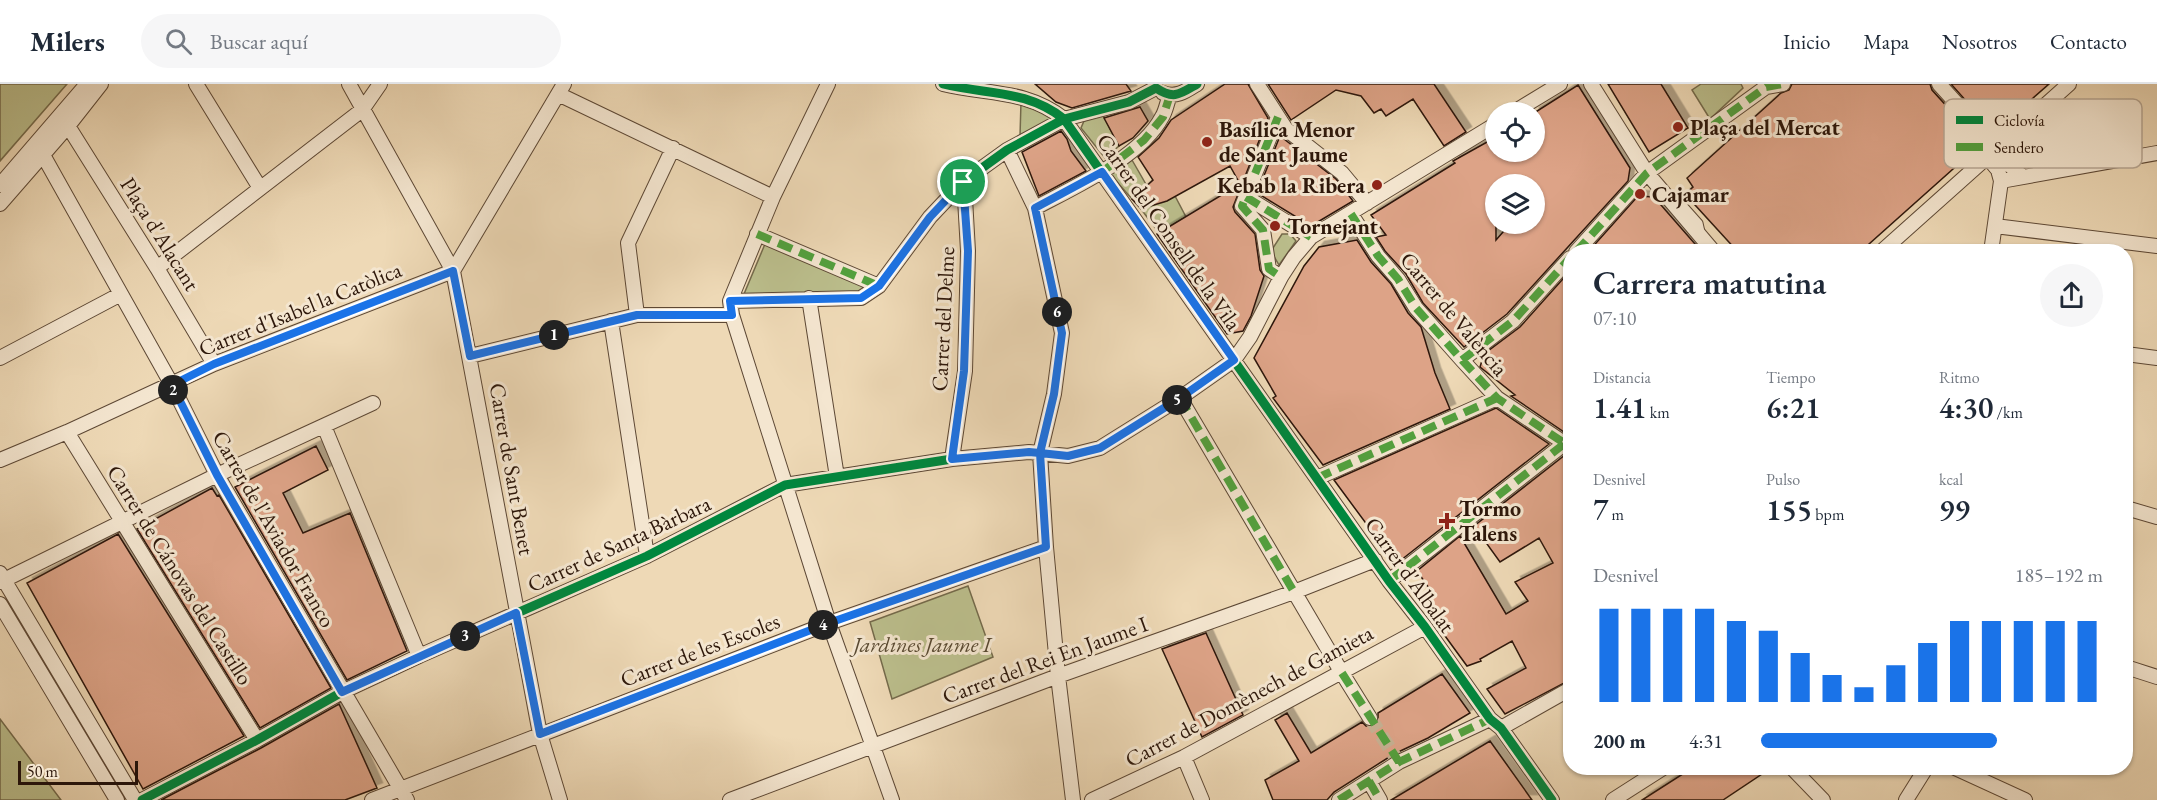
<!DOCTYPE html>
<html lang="es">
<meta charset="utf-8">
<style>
:root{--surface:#fff;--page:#f6f6f7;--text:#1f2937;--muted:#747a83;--line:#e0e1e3;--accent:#1a73e8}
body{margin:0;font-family:"EB Garamond",serif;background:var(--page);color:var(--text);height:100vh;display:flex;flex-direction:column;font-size:22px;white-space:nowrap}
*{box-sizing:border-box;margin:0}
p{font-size:20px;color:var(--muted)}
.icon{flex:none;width:33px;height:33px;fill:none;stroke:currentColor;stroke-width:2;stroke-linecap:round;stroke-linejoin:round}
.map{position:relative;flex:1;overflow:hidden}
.side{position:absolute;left:1563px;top:160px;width:570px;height:531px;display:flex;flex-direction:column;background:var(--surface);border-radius:24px;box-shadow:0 2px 4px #0004}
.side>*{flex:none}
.fabs{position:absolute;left:1485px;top:18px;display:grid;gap:12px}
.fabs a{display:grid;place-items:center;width:60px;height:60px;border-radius:50%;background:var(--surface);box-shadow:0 2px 4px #0004;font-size:30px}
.scale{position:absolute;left:18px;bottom:15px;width:120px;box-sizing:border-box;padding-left:6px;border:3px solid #2d170a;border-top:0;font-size:16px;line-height:21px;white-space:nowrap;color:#2d170a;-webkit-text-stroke:4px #f4e6d0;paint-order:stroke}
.pin{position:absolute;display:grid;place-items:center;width:51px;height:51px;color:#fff;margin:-26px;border:3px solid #fff;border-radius:50%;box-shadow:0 2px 6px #0007}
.km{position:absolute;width:30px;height:30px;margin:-15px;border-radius:50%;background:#222;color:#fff;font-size:16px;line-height:30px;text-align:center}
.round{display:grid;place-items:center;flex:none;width:63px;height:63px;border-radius:32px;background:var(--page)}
.overview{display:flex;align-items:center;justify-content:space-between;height:102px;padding:0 30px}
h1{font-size:33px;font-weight:600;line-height:45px}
.figures{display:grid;grid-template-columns:repeat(3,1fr);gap:9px;height:102px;padding:6px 30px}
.figures div{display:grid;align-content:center}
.figures b{font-size:30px;font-weight:600}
.figures small{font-size:16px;font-weight:400}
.figures p{font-size:16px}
.chart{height:168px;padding:12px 30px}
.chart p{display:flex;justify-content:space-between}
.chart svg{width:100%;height:108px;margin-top:6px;stroke:var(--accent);stroke-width:6}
ul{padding:0 30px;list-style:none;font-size:20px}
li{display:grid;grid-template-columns:96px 72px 1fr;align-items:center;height:45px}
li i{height:15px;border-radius:8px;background:var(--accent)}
header{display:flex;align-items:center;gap:36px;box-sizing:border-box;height:84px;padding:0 30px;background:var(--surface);border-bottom:2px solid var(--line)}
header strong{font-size:28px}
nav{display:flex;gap:33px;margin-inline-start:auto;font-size:21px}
.search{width:420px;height:54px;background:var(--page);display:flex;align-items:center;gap:15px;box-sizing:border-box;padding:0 21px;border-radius:33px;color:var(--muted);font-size:22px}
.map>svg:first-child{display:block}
.green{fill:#bbbe8c;stroke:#746a4b;stroke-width:1.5}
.building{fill:#dda387;stroke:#2d170a;stroke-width:1.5;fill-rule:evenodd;filter:url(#shadow)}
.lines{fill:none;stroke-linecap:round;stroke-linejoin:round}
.street-tunnel{stroke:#c7b294;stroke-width:14;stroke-dasharray:14 7;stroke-linecap:butt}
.lane-casing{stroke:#5d4835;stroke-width:9}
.street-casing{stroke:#5d4835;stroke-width:16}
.lane{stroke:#f4e6d0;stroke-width:7}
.street{stroke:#f4e6d0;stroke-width:14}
.quiet{stroke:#52a13e;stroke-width:8;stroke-dasharray:15 8;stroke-linecap:butt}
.cycleway-casing{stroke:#f4e6d0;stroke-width:13}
.cycleway{stroke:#00873e;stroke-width:9}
.route-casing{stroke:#fff;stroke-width:12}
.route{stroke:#1a73e8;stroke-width:8}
.poi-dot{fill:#8f2418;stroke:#f4e6d0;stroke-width:2}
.labels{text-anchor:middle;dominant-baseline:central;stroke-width:6;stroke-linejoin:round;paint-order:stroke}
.poi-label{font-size:22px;font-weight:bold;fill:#2d170a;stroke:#f4e6d0;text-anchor:start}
.street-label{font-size:22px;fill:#2d170a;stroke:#f4e6d0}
.park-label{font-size:22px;font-style:italic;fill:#584931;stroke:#f4e6d0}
.key{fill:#f4e6d0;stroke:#b8a895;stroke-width:1.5}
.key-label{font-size:16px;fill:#2d170a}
</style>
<header>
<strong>Milers</strong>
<div class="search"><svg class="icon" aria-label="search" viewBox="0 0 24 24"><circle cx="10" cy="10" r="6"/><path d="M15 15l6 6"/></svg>Buscar aquí</div>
<nav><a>Inicio</a><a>Mapa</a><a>Nosotros</a><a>Contacto</a></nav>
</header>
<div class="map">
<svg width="2157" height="716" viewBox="0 0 2157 716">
<defs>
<filter id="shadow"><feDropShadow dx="5.5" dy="-5.5" stdDeviation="0" flood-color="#0004"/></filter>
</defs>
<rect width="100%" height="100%" fill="#eed9b6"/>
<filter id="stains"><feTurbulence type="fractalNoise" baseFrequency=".00333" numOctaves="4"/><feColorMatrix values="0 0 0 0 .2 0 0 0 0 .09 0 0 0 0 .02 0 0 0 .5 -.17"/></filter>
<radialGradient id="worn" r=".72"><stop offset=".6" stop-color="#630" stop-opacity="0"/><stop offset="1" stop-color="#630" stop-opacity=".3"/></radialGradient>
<!-- green -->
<path class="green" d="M0,0H67L0,77Z
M1701,0H1741L1743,4L1710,35L1692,6Z
M1021,18L1051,33V35L1020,52Z
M1102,29L1119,62L1105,74L1081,44L1084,37Z
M1132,76L1147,102L1132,115L1110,90Z
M1174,110L1186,133L1159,149L1141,125Z
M1282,150H1290L1296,157L1279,181L1271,167Z
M765,160L869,201L859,209L744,210Z
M968,502L993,573L892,615L870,538Z
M0,635L61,716H0Z"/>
<!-- building -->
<path class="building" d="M1035,0H1126L1131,7L1072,24L1056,18Z
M1225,0H1248L1268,34L1233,123L1235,128L1255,150L1260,186L1264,192L1251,232L1243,247L1227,250L1157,150L1240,100L1230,82L1167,117L1141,125L1132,115L1153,96L1138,73L1159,54L1171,36Z
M1268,0H1434L1466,48L1444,62L1413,15L1386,32L1381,25L1374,29L1361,12L1336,6L1291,36Z
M1608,0H1661L1688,44L1649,68Z
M1792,0H1930L1932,6L1981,60L1860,168H1738L1685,110L1693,103L1687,94L1781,9L1789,6Z
M1951,0H2049L2001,42L1991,31L1984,37Z
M1578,1L1630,84L1628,97L1507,230L1464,263L1423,219L1406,190L1385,167L1376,153L1386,151L1371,131L1455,79L1453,77L1496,53V68H1534V29ZM1496,100H1534V140H1510L1496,156Z
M1140,23L1148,37L1133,54L1119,62L1104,34Z
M1061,47L1067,55L1071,67L1086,87L1039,112L1022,68Z
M1280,52L1336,95L1353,117L1311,142L1257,109Z
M1638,112L1654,113L1702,168H1588Z
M1357,156L1371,178L1391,200L1408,229L1421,243L1435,289L1450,325L1323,381L1273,314L1276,312L1254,274L1304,182L1319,163Z
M1570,187V352L1511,312L1515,311L1480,283L1484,270L1520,243Z
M1496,324L1549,360L1396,480L1334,396Z
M316,362L328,386L283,409L303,449L350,429L407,567L347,596L235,403Z
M1565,371L1570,372V596L1505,630L1487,605L1526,584L1512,557L1480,575L1481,577L1467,582L1418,515L1431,507L1417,487L1460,452L1506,530L1528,517L1515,498L1553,479L1539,454L1500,478L1474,442Z
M212,404L217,412L219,411L331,604L260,644L137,445Z
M118,450L244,652L143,705L27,499Z
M1206,549L1243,631L1202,653L1162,565Z
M1442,590L1470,629L1428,654L1394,670L1334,708L1327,716H1273L1265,696L1299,677L1275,636L1287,629L1311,669L1362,638L1366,642H1374L1378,638V629Z
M339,620L377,704L345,716H161L261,664Z
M1490,657L1532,716H1391Z
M1692,684H1771L1723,716H1642Z"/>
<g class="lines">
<!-- street-tunnel -->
<path class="street-tunnel" d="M1370,634L1396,674"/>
<!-- lane casing -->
<g class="lane-casing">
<path id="lane" d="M1675,112L1699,139L1701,148"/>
</g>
<!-- street casing -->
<g class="street-casing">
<path id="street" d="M196,0L260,104
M349,0L453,187L540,650L560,716
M943,0C987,11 1026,5 1064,35L1389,497L1425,543L1490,635L1501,644L1552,716
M1257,0L1286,45L1342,89L1367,119
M1591,0L1647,89L1714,168
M1939,0L1997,64
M1163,9C1177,14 1186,7 1197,0
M558,10L773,113
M1514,28L1560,0
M1278,33L1242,122L1263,146L1269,185L1281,193
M68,42L157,184L214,280
M2002,60L2008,80L2023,93
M1007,66L1035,124L1062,249L1054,310L1040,369L1046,463L1058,592L1073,716
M43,71L172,301L217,391L407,716
M1988,74L1998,86L2001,97L1991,168
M2001,97L2157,69
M0,101L87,0
M1246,113L1311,153
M0,120L68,42L101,0
M1035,124C1074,103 1141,73 1162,33C1166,27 1167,18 1170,11
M1351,130L1378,172L1398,195L1416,224L1462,276L1497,314L1570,363
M1995,142L2157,162
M757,150L879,202
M1576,168L1647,89L1766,3L1783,0
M1881,168L2069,0
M157,184L362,26L380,0
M453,187L564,0
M809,214L837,393
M730,217L732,231L829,539L892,716
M730,217L861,214L879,202L930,133L964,97L1007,66L1064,35L1129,18L1156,4
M730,217L773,113L828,0
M637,231L628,159L673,64
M611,237L647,472
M2126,270L2157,274
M470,272L637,231H732
M0,274L121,210
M1462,276L1513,237L1570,174
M1180,314L1342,589L1370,634
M324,342L419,572
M67,348L257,656
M952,375L965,287L968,167L964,97
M0,376L67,348L214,280L453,187
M1317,394L1497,314
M2126,424L2157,433
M0,489L135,716
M1389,497L1564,360
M0,498L217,391L373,319
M0,520L117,716
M2126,583L2157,593
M1501,644L1570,605
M1184,673L1202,716
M1792,684L1823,716
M1955,684L2025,716
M1369,697L1380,716
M142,716L257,656L342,608L419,572L647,472L785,401L952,375L1029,368L1068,372L1100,364L1180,314L1234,276L1250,253L1281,193L1294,173L1311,153L1496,40
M372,716L829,539L1046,463
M730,716L1058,592L1294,508L1375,476
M1092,716L1184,673L1425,543
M1339,716L1399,678L1490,635
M1613,716L1663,684
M1906,716L1926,684"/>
</g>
<!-- lane -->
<use href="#lane" class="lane"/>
<!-- street -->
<use href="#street" class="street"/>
<!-- quiet -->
<path class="quiet" d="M1278,33L1242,122L1263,146L1269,185L1281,193
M1102,88L1144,56L1163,33L1170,11
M1246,113L1311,153
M1351,130L1378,172L1398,195L1416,224L1462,276L1497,314L1570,363
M757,150L879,202
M1576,168L1647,89L1766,3L1783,0
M1462,276L1513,237L1570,174
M1180,314L1294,508
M1040,369L1068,372L1100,364L1180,314L1234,276
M1317,394L1497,314
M1389,497L1564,360
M1342,589L1399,678
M1369,697L1380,716
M1339,716L1399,678L1490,635"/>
<!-- cycleway casing -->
<g class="cycleway-casing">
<path id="cycleway" d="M943,0C987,11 1026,5 1064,35L1389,497L1425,543L1490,635L1501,644L1552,716
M730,217L861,214L879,202L930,133L964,97L1007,66L1064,35L1129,18L1156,4C1174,16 1180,10 1197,0
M142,716L257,656L342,608L419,572L647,472L785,401L952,375L1029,368L1040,369"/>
</g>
<!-- cycleway -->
<use href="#cycleway" class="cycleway"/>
</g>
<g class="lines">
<!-- route casing -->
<g class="route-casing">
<path id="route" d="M963,98L930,133L879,202L861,214L730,217L732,231H637L470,272L453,187L214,280L172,301L217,391L342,608L516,529L540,650L829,539L1046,463L1040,369L1068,372L1100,364L1180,314L1234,276L1102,88L1035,124L1062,249L1054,310L1040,369L1029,368L952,375L964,287L968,167L963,98"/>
</g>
<!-- route -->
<use href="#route" class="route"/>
</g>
<!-- markers -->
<g class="poi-dot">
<circle cx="1678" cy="43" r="6"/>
<circle cx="1207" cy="58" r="6"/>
<circle cx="1377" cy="101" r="6"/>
<circle cx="1640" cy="110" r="6"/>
<circle cx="1275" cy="142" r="6"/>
<path d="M1444 428h6v6h6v6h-6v6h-6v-6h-6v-6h6z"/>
</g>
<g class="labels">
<!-- poi labels -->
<g class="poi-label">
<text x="1690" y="43">Plaça del Mercat</text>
<text x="1219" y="45">Basílica Menor<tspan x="1219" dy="25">de Sant Jaume</tspan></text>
<text x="1365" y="101" text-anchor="end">Kebab la Ribera</text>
<text x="1652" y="110">Cajamar</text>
<text x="1287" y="142">Tornejant</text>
<text x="1459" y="424">Tormo<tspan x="1459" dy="25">Talens</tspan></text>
</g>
<!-- street labels -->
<g class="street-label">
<text transform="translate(1169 148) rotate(55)">Carrer del Consell de la Vila</text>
<text transform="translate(160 150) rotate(58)">Plaça d'Alacant</text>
<text transform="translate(300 225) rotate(-22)">Carrer d'Isabel la Catòlica</text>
<text transform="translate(1454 230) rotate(50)">Carrer de València</text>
<text transform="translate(943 235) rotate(-87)">Carrer del Delme</text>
<text transform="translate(512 385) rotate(80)">Carrer de Sant Benet</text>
<text transform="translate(274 445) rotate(60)">Carrer de l'Aviador Franco</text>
<text transform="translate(619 460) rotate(-25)">Carrer de Santa Bàrbara</text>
<text transform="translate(180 491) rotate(58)">Carrer de Cánovas del Castillo</text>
<text transform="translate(1410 491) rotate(54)">Carrer d'Albalat</text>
<text transform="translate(700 566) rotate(-21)">Carrer de les Escoles</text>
<text transform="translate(1045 576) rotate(-20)">Carrer del Rei En Jaume I</text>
<text transform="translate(1249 612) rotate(-28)">Carrer de Domènech de Gamieta</text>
</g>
<!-- park labels -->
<g class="park-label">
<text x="922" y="560">Jardines Jaume I</text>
</g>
</g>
<!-- legend -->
<rect x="1944" y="15" width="198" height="69" rx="9" class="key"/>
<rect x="1956" y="32" width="27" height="8" fill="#00873e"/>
<rect x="1956" y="59" width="27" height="8" fill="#52a13e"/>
<g class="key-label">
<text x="1994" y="42">Ciclovía</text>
<text x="1994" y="69">Sendero</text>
</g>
<rect width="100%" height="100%" filter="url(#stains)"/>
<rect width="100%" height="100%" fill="url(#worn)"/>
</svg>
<div class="fabs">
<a><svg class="icon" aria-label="locate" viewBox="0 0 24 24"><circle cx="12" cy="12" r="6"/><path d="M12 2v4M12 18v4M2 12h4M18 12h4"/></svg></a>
<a><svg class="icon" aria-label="layers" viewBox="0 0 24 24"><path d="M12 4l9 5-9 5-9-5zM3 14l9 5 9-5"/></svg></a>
</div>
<div class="scale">50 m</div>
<div class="pin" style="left:963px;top:98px;background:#1e9e55"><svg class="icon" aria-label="arrive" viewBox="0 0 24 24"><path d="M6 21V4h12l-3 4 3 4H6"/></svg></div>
<b class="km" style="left:554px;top:251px">1</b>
<b class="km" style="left:173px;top:306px">2</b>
<b class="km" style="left:465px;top:552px">3</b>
<b class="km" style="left:823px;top:541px">4</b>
<b class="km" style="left:1177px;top:316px">5</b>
<b class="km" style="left:1057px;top:228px">6</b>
<section class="side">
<div class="overview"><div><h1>Carrera matutina</h1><p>07:10</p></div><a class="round"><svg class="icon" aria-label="share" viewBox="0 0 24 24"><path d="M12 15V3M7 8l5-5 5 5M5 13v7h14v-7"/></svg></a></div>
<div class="figures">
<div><p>Distancia</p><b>1.41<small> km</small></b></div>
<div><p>Tiempo</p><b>6:21</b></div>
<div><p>Ritmo</p><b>4:30<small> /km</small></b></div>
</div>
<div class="figures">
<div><p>Desnivel</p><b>7<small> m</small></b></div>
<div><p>Pulso</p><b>155<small> bpm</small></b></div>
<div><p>kcal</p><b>99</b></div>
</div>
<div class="chart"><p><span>Desnivel</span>185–192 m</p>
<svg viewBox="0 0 160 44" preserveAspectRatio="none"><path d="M5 44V6M15 44V6M25 44V6M35 44V6M45 44V11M55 44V15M65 44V24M75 44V33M85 44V38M95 44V29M105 44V20M115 44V11M125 44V11M135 44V11M145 44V11M155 44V11"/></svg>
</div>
<ul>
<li><b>200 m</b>4:31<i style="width:69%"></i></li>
</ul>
</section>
</div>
